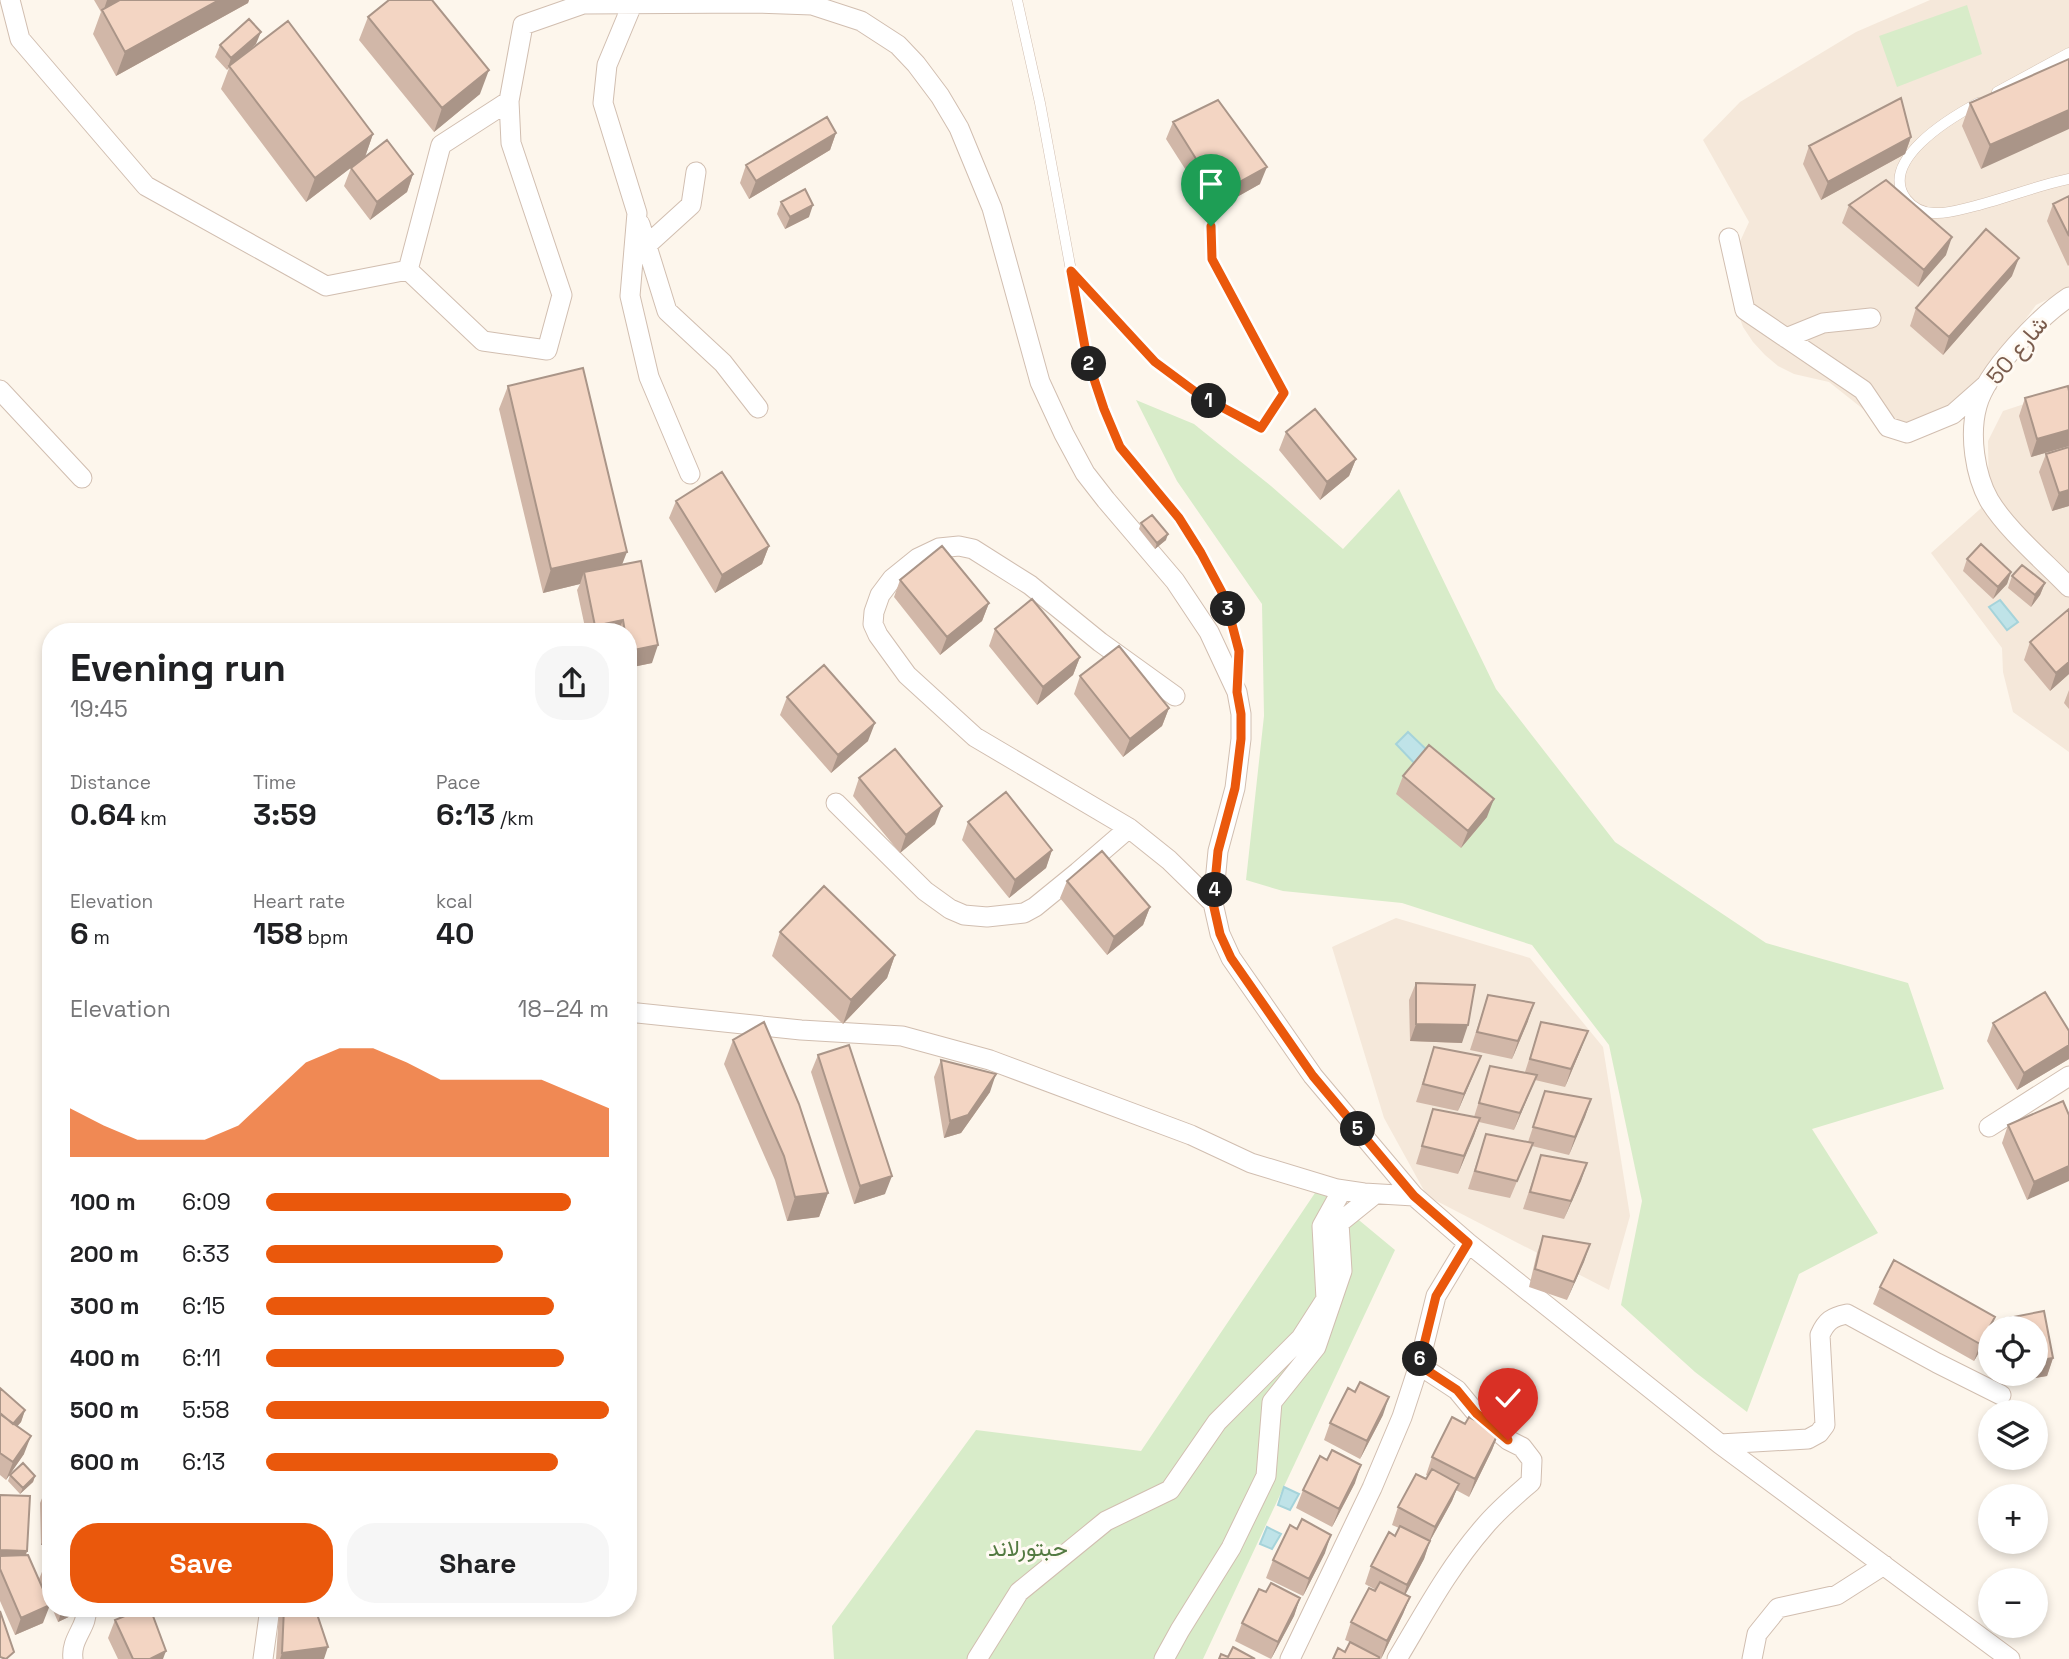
<!DOCTYPE html>
<meta charset="utf-8">
<style>
:root{--surface:#fff;--page:#f6f6f6;--text:#202124;--muted:#757577;--accent:#ea580c}
body{margin:0;font-family:"Space Grotesk",Vazirmatn,sans-serif;background:var(--page);color:var(--text);height:100vh;display:flex;flex-direction:column;font-size:26px;white-space:nowrap}
*{box-sizing:border-box;margin:0}
p{font-size:23px;color:var(--muted)}
.icon{flex:none;width:38px;height:38px;fill:none;stroke:currentColor;stroke-width:2;stroke-linecap:round;stroke-linejoin:round}
.map{position:relative;flex:1;overflow:hidden}
.panel{position:absolute;left:42px;top:623px;width:595px;height:994px;display:flex;flex-direction:column;background:var(--surface);border-radius:28px;box-shadow:0 4px 10px #0003}
.panel>*{flex:none}
.buttons{position:absolute;left:1978px;top:1316px;display:grid;gap:14px}
.buttons a{display:grid;place-items:center;width:70px;height:70px;border-radius:50%;background:var(--surface);box-shadow:0 4px 10px #0003;font-size:35px}
.pin{position:absolute;display:grid;place-items:center;width:60px;height:60px;color:#fff;margin:-72px -30px;border-radius:50% 50% 50% 0;rotate:-45deg;box-shadow:0 0 7px #0007}
.pin .icon{rotate:45deg}
.km{position:absolute;width:35px;height:35px;margin:-18px;border-radius:50%;background:#222;color:#fff;font-size:19px;line-height:35px;text-align:center}
.round{display:grid;place-items:center;flex:none;width:74px;height:74px;border-radius:28px;background:var(--page)}
.head{display:flex;align-items:center;justify-content:space-between;height:119px;padding:0 28px}
h1{font-size:38px;font-weight:600;line-height:52px}
.stats{display:grid;grid-template-columns:repeat(3,1fr);gap:10px;height:119px;padding:7px 28px}
.stats div{display:grid;align-content:center}
.stats b{font-size:30px;font-weight:600}
.stats small{font-size:19px;font-weight:400}
.stats p{font-size:19px}
.chart{height:196px;padding:14px 28px}
.chart p{display:flex;justify-content:space-between}
.chart svg{width:100%;height:126px;margin-top:7px;fill:var(--accent);opacity:.7}
.button{display:flex;gap:14px;margin-top:auto;padding:14px 28px}
.button a{flex:1;height:80px;border-radius:28px;background:var(--accent);color:#fff;font-size:28px;font-weight:600;line-height:80px;text-align:center}
.button a+a{background:var(--page);color:var(--text)}
ul{padding:0 28px;list-style:none;font-size:23px}
li{display:grid;grid-template-columns:112px 84px 1fr;align-items:center;height:52px}
li i{height:18px;border-radius:9px;background:var(--accent)}
.map>svg:first-child{display:block}
.residential{fill:#f5e8da}
.green{fill:#d8ecc9}
.water{fill:#bfe3e8;stroke:#a5d3da;stroke-width:2}
.lines{fill:none;stroke-linecap:round;stroke-linejoin:round}
.service-casing{stroke:#d1beb0;stroke-width:11}
.minor-casing{stroke:#d1beb0;stroke-width:21}
.service{stroke:#fff;stroke-width:10}
.minor{stroke:#fff;stroke-width:19}
.wall{fill:#d1b7a8}
.shaded-wall{fill:#aa9588}
.building{fill:#f3d5c3;stroke:#aa9588;stroke-width:2}
.route-casing{stroke:#fff;stroke-width:14}
.route{stroke:#ea580c;stroke-width:9}
.labels{text-anchor:middle;dominant-baseline:central;stroke-width:6;stroke-linejoin:round;paint-order:stroke}
.street-label{font-size:23px;fill:#7a5c4d;stroke:#fffaf3}
.park-label{font-size:23px;fill:#537a41;stroke:#fffaf3}
</style>
<div class="map">
<svg width="2069" height="1659" viewBox="0 0 2069 1659">
<rect width="100%" height="100%" fill="#fdf6ec"/>
<!-- residential -->
<path class="residential" d="M1930,0H2069V289L2036,305L1955,415L1918,435L1882,424L1829,382L1794,374L1778,366L1765,355L1753,342L1743,327L1737,310V248L1749,222L1703,140L1740,102L1856,32Z
M2069,389V752L2013,712L2003,672L2002,648L1931,553L1989,501L1988,441L2003,411Z
M1396,918L1530,958L1603,1047L1630,1216L1609,1290L1427,1196L1384,1118L1332,947Z"/>
<!-- green -->
<path class="green" d="M1967,5L1982,54L1897,87L1879,36Z
M1136,400L1194,424L1271,486L1343,549L1399,489L1496,689L1615,842L1766,943L1908,983L1944,1089L1812,1129L1878,1233L1799,1274L1747,1412L1695,1372L1621,1305L1642,1201L1609,1045L1532,945L1402,903L1283,891L1246,880L1264,716L1262,604L1177,481Z
M1319,1187L1395,1250L1203,1659H834L832,1626L976,1430L1141,1451Z"/>
<!-- water -->
<path class="water" d="M2000,600L2018,622L2007,630L1989,607Z
M1408,732L1431,754L1418,767L1396,744Z
M1284,1487L1299,1494L1290,1510L1278,1505Z
M1267,1527L1281,1534L1272,1549L1260,1544Z"/>
<g class="lines">
<!-- service casing -->
<g class="service-casing">
<path id="service" d="M1017,0L1040,103L1087,357L1104,409L1120,447L1179,518L1201,553L1225,598L1239,651L1238,684
M1997,92L2069,53
M1978,103C1950,118 1878,161 1906,199C1913,208 1922,213 1934,213C1946,214 1959,210 1971,207C2004,199 2035,186 2069,179
M1071,271L1155,362L1201,396L1261,428L1284,393L1212,259L1211,226"/>
</g>
<!-- minor casing -->
<g class="minor-casing">
<path id="minor" d="M10,0L20,39L146,186L326,286L408,270
M632,5L607,65L603,103L637,213L630,296L649,377L690,474
M509,101L441,145L408,270L483,341L547,350L562,295L511,143L509,101L523,25L583,4L755,3L812,5L861,21L898,45L916,64L940,96L959,128L992,208L1040,382L1064,434L1085,473L1106,500L1175,581L1209,632L1237,692L1241,714V739L1235,788L1218,851L1213,903L1220,934L1231,958L1313,1076L1414,1196L1468,1243L1720,1444L2010,1659
M640,224L667,311L723,363L758,408
M1729,238L1745,310L1863,390L1888,427L1907,433L1953,414L1987,384
M647,245L691,205L696,172
M2069,297C2040,316 1986,372 1977,406C1969,435 1975,475 1989,500C2006,529 2045,562 2069,587
M1786,338L1823,323L1871,318
M0,390L82,478
M1175,696L1100,642L1030,585L973,549L959,546L939,548L918,558L892,579L880,595L874,612L873,624L878,635L907,675L975,737L1129,828L1169,860L1213,903
M836,803L925,891L950,909L964,915L987,917L1024,913L1035,907L1078,872L1129,828
M628,1012L801,1030L902,1036L990,1060L1191,1135L1251,1163L1337,1189L1364,1193L1414,1196
M1989,1127L2069,1076
M1720,1444L1808,1439L1819,1433L1825,1425L1820,1335C1826,1321 1832,1317 1847,1314L1937,1363L2001,1395
M73,1659C70,1638 89,1626 86,1608
M263,1659L270,1608
M977,1659L1019,1592L1106,1521L1170,1490L1217,1422L1301,1338L1326,1299L1322,1226L1342,1190
M1164,1659L1180,1630L1231,1548L1266,1476L1272,1402L1316,1347L1342,1271L1339,1223L1375,1194
M1290,1659L1372,1488L1402,1417L1419,1365L1436,1296L1468,1243
M1397,1659C1424,1614 1449,1567 1484,1527C1498,1510 1515,1496 1531,1482L1532,1460L1522,1447L1508,1440L1476,1413L1457,1390L1419,1365
M1752,1659L1757,1634L1778,1608L1837,1595L1884,1565"/>
</g>
<!-- service -->
<use href="#service" class="service"/>
<!-- minor -->
<use href="#minor" class="minor"/>
</g>
<!-- wall -->
<path class="wall" d="M94,0H249L248,3L116,76L93,34L101,12Z
M368,17L480,94L434,132L359,40Z
M256,44L244,55L373,134L365,157L306,202L221,89L229,68L227,70L215,57L220,45Z
M2069,59L1981,169L1962,126L1970,103Z
M1173,122L1260,184L1212,211L1166,139Z
M836,133L830,150L749,199L740,183L746,165Z
M1911,137L1905,154L1821,200L1803,164L1809,146Z
M351,168L413,174L407,192L370,220L344,186Z
M2069,196V265L2068,266L2047,221L2053,204Z
M781,202L809,217L785,229L777,214Z
M1849,205L1946,255L1918,287L1842,223Z
M2012,276L1943,355L1910,326L1916,308Z
M508,386L622,564L652,663L628,668V632H586L577,590L580,584L543,593L499,409Z
M2069,391V446L2031,457L2019,416L2025,398Z
M1286,432L1356,459L1349,476L1320,500L1279,450Z
M2046,454L2069,506L2052,511L2039,472Z
M676,501L769,546L762,564L715,593L669,518Z
M1141,523L1166,540L1155,549L1139,529Z
M1967,559L2011,572L2007,584L1993,599L1963,571Z
M2012,576L2045,583L2040,595L2031,607L2008,588Z
M900,580L989,603L982,621L940,655L894,597Z
M2069,610V674L2050,691L2024,660L2030,642Z
M995,629L1080,657L1073,675L1037,705L989,646Z
M1080,676L1169,708L1162,726L1123,757L1074,694Z
M2069,690V709L2064,703Z
M787,697L868,741L831,773L780,715Z
M1403,776L1487,817L1461,848L1396,794Z
M859,778L935,824L900,853L853,796Z
M968,822L1052,850L1046,868L1009,898L962,840Z
M1067,881L1150,907L1143,925L1107,955L1060,898Z
M780,932L895,955L887,978L843,1024L772,956Z
M1416,983L1462,1043L1410,1041L1409,1000Z
M1488,995L1528,1021L1512,1059L1470,1050Z
M1541,1022L1581,1049L1565,1087L1535,1080L1514,1130L1479,1122L1458,1174L1416,1164L1433,1109L1474,1117L1490,1066L1525,1072Z
M1993,1023L2069,1031V1059L2017,1090L1987,1041Z
M733,1040L828,1193L819,1217L787,1221L775,1180L724,1064Z
M1434,1047L1474,1073L1458,1111L1416,1102Z
M818,1055L885,1194L854,1204L811,1072Z
M941,1060L990,1092L961,1133L944,1138L934,1077Z
M1545,1091L1591,1099L1569,1155L1532,1146L1510,1198L1468,1189L1486,1134L1528,1142Z
M2069,1115L2027,1200L2002,1143L2008,1125Z
M1541,1155L1587,1163L1564,1219L1523,1209Z
M1543,1236L1590,1244L1567,1300L1529,1287L1537,1253Z
M1880,1287L1991,1328L1989,1335L1974,1361L1873,1304Z
M2044,1311L2053,1358L2047,1376L2005,1383L2003,1374H2035V1328H1999L2003,1319Z
M0,1388L25,1410L21,1422L17,1426L24,1454L6,1480L0,1475Z
M1383,1415L1360,1459L1324,1440L1330,1423Z
M1465,1424L1499,1432L1492,1450L1469,1497L1456,1490L1452,1501L1430,1541L1424,1559L1405,1594L1410,1597L1403,1614L1381,1659L1345,1652L1350,1642L1345,1640L1351,1622L1376,1590L1365,1584L1371,1566L1395,1536L1399,1528L1392,1525L1398,1507L1426,1479L1428,1476L1426,1475L1432,1457Z
M1327,1460L1355,1483L1332,1527L1296,1508L1303,1490Z
M10,1475L35,1476L33,1482L20,1494L8,1481Z
M45,1491L51,1545H41L40,1503Z
M0,1495L27,1551L26,1555L43,1623L15,1635L0,1601Z
M1325,1553L1303,1596L1266,1578L1273,1560Z
M51,1564V1606L39,1579L44,1567Z
M1266,1592L1300,1598L1294,1616L1271,1659L1235,1641L1242,1623Z
M52,1608H79L77,1613L58,1622Z
M280,1608H284L324,1659H276L279,1611Z
M115,1620L163,1659H118L108,1638Z"/>
<!-- shaded-wall -->
<path class="shaded-wall" d="M107,0H130L103,12Z
M219,0H249L248,3L116,76L125,52Z
M261,32L256,44L230,67L229,66L227,70L231,58Z
M489,70L480,94L434,132L442,108Z
M2069,110V129L1981,169L1990,145Z
M836,133L830,150L749,199L756,181Z
M373,134L365,157L306,202L315,178Z
M1911,137L1905,154L1821,200L1828,182Z
M1267,167L1260,184L1212,211L1218,194Z
M413,174L407,192L370,220L377,202Z
M813,205L809,217L785,229L790,217Z
M1952,237L1946,255L1918,287L1924,270Z
M2019,258L2012,276L1943,355L1949,337Z
M2069,430V446L2031,457L2037,439Z
M1356,459L1349,476L1320,500L1327,482Z
M2069,490V506L2052,511L2059,493Z
M1168,534L1166,540L1155,549L1157,543Z
M769,546L762,564L715,593L722,575Z
M627,552L618,575L584,572L580,584L543,593L551,569Z
M2011,572L2007,584L1993,599L1998,587Z
M2045,583L2040,595L2031,607L2035,595Z
M989,603L982,621L940,655L947,637Z
M623,620L618,632H593L595,626Z
M658,645L652,663L628,668L629,651Z
M1080,657L1073,675L1037,705L1043,687Z
M2069,662V674L2050,691L2056,673Z
M1169,708L1162,726L1123,757L1130,739Z
M875,723L868,741L831,773L838,755Z
M1494,799L1487,817L1461,848L1468,831Z
M942,806L935,824L900,853L906,835Z
M1052,850L1046,868L1009,898L1015,880Z
M1150,907L1143,925L1107,955L1114,937Z
M895,955L887,978L843,1024L851,1000Z
M1534,1003L1528,1021L1512,1059L1518,1041Z
M1416,1024L1468,1025L1462,1043L1410,1041Z
M1588,1031L1581,1049L1565,1087L1571,1069Z
M2069,1045V1059L2017,1090L2024,1073Z
M1481,1056L1474,1073L1458,1111L1464,1094Z
M996,1074L990,1092L961,1133L944,1138L950,1121Z
M1537,1075L1530,1092L1514,1130L1520,1113Z
M1591,1099L1585,1117L1569,1155L1575,1137Z
M1480,1118L1474,1136L1458,1174L1464,1156Z
M1587,1163L1581,1181L1564,1219L1571,1201Z
M2069,1166V1181L2027,1200L2034,1182Z
M892,1176L885,1194L854,1204L860,1186Z
M828,1193L819,1217L787,1221L795,1197Z
M1590,1244L1584,1262L1567,1300L1574,1282Z
M1995,1317L1991,1328H1990L1989,1335L1974,1361L1980,1344Z
M2053,1358L2047,1376L2005,1383L2009,1374H2035V1361Z
M1389,1397L1383,1415L1360,1459L1367,1441Z
M25,1410L21,1422L9,1436L13,1424Z
M1499,1432L1492,1450L1469,1497L1475,1479Z
M31,1436L24,1454L6,1480L13,1462Z
M1361,1465L1355,1483L1332,1527L1339,1509Z
M35,1476L33,1482L20,1494L23,1488Z
M1459,1484L1452,1501L1430,1541L1424,1559L1401,1603L1407,1585L1428,1544L1435,1527Z
M46,1534H51V1545H41Z
M1331,1535L1325,1553L1303,1596L1309,1579Z
M0,1550L27,1551L21,1569L0,1568Z
M1410,1597L1403,1614L1381,1659L1387,1641Z
M1300,1598L1294,1616L1271,1659L1278,1642Z
M50,1605L43,1623L15,1635L21,1618Z
M66,1608H79L77,1613L58,1622L62,1610Z
M328,1647L324,1659H280L282,1653Z
M166,1651L163,1659H150Z"/>
<!-- building -->
<path class="building" d="M120,0H219L125,52L102,10Z
M389,0H432L489,70L442,108L368,17Z
M249,19L261,32L231,58L220,45Z
M288,21L373,134L315,178L229,66Z
M2069,59V110L1990,145L1970,103Z
M1901,98L1911,137L1828,182L1809,146Z
M1218,100L1267,167L1218,194L1173,122Z
M827,117L836,133L756,181L746,165Z
M387,140L413,174L377,202L351,168Z
M1886,180L1952,237L1924,270L1849,205Z
M805,189L813,205L790,217L781,202Z
M2069,196V236L2053,204Z
M1986,229L2019,258L1949,337L1916,308Z
M583,368L627,552L551,569L508,386Z
M2068,386L2069,391V430L2037,439L2025,398Z
M1315,409L1356,459L1327,482L1286,432Z
M2069,447V490L2059,493L2046,454Z
M722,472L769,546L722,575L676,501Z
M1152,515L1168,534L1157,543L1141,523Z
M1981,544L2011,572L1998,587L1967,559Z
M942,546L989,603L947,637L900,580Z
M641,561L658,645L629,651L628,632H625L623,620L595,626L584,572Z
M2022,565L2045,583L2035,595L2012,576Z
M1032,599L1080,657L1043,687L995,629Z
M2069,609V662L2056,673L2030,642Z
M1119,646L1169,708L1130,739L1080,676Z
M824,665L875,723L838,755L787,697Z
M1429,745L1494,799L1468,831L1403,776Z
M895,749L942,806L906,835L859,778Z
M1006,792L1052,850L1015,880L968,822Z
M1102,851L1150,907L1114,937L1067,881Z
M824,886L895,955L851,1000L780,932Z
M1416,983L1475,985L1468,1025L1416,1024Z
M2045,992L2069,1031V1045L2024,1073L1993,1023Z
M1488,995L1534,1003L1518,1041L1477,1032Z
M764,1022L799,1104L828,1193L795,1197L784,1156L733,1040Z
M1541,1022L1588,1031L1571,1069L1530,1059Z
M849,1045L892,1176L860,1186L818,1055Z
M1434,1047L1481,1056L1464,1094L1423,1084Z
M941,1060L996,1074L968,1115L950,1121Z
M1490,1066L1537,1075L1520,1113L1479,1103Z
M1545,1091L1591,1099L1575,1137L1533,1127Z
M2063,1101L2069,1115V1166L2034,1182L2008,1125Z
M1433,1109L1480,1118L1464,1156L1422,1146Z
M1486,1134L1533,1143L1517,1181L1475,1171Z
M1541,1155L1587,1163L1571,1201L1530,1192Z
M1543,1236L1590,1244L1574,1282L1535,1269Z
M1894,1260L1995,1317L1980,1344L1880,1287Z
M2044,1311L2053,1358L2035,1361V1328H2005L2003,1319Z
M1360,1382L1389,1397L1367,1441L1330,1423L1348,1388L1355,1392Z
M0,1388L25,1410L13,1424L0,1413Z
M0,1414L31,1436L13,1462L0,1453Z
M1452,1417L1465,1424L1469,1417L1499,1432L1475,1479L1432,1457Z
M1332,1450L1361,1465L1339,1509L1303,1490L1320,1456L1327,1460Z
M23,1463L35,1476L23,1488L10,1475Z
M1432,1469L1459,1484L1435,1527L1398,1507L1416,1474L1426,1479Z
M45,1491H51V1534H46Z
M0,1495L30,1496L27,1551L0,1550Z
M1302,1519L1331,1535L1309,1579L1273,1560L1290,1525L1297,1529Z
M1400,1526L1430,1541L1407,1585L1371,1566L1389,1532L1395,1536Z
M28,1555L50,1605L21,1618L0,1569V1556Z
M51,1564V1584L44,1567Z
M1380,1582L1410,1597L1387,1641L1351,1622L1369,1588L1375,1591Z
M1271,1583L1300,1598L1278,1642L1242,1623L1259,1589L1266,1592Z
M144,1608H150L166,1651L150,1659H133L115,1620Z
M284,1608H315L328,1647L282,1653Z
M0,1611L14,1652L6,1659L0,1657Z
M1350,1642L1379,1657V1659H1333L1338,1648L1345,1652Z
M1233,1647L1255,1659H1219L1221,1654L1228,1657Z"/>
<g class="lines">
<!-- route casing -->
<g class="route-casing">
<path id="route" d="M1211,226L1212,259L1284,393L1261,428L1201,396L1155,362L1071,271L1087,358L1104,409L1120,447L1179,518L1201,553L1225,598L1239,651L1237,692L1241,714V739L1235,788L1218,851L1213,903L1220,934L1231,958L1313,1076L1414,1196L1468,1243L1436,1296L1419,1365L1457,1390L1476,1413L1508,1440"/>
</g>
<!-- route -->
<use href="#route" class="route"/>
</g>
<g class="labels">
<!-- street labels -->
<g class="street-label">
<text transform="translate(2017 350) rotate(-50)">شارع 50</text>
</g>
<!-- park labels -->
<g class="park-label">
<text x="1028" y="1548">حبتورلاند</text>
</g>
</g>
</svg>
<div class="buttons">
<a><svg class="icon" aria-label="locate" viewBox="0 0 24 24"><circle cx="12" cy="12" r="6"/><path d="M12 2v4M12 18v4M2 12h4M18 12h4"/></svg></a>
<a><svg class="icon" aria-label="layers" viewBox="0 0 24 24"><path d="M12 4l9 5-9 5-9-5zM3 14l9 5 9-5"/></svg></a>
<a>+</a>
<a>−</a>
</div>
<div class="pin" style="left:1211px;top:226px;background:#1e9e55"><svg class="icon" aria-label="arrive" viewBox="0 0 24 24"><path d="M6 21V4h12l-3 4 3 4H6"/></svg></div>
<div class="pin" style="left:1508px;top:1440px;background:#d93025"><svg class="icon" aria-label="check" viewBox="0 0 24 24"><path d="M5 12l5 5 9-10"/></svg></div>
<b class="km" style="left:1209px;top:401px">1</b>
<b class="km" style="left:1089px;top:364px">2</b>
<b class="km" style="left:1228px;top:609px">3</b>
<b class="km" style="left:1215px;top:890px">4</b>
<b class="km" style="left:1358px;top:1129px">5</b>
<b class="km" style="left:1420px;top:1359px">6</b>
<section class="panel">
<div class="head"><div><h1>Evening run</h1><p>19:45</p></div><a class="round"><svg class="icon" aria-label="share" viewBox="0 0 24 24"><path d="M12 15V3M7 8l5-5 5 5M5 13v7h14v-7"/></svg></a></div>
<div class="stats">
<div><p>Distance</p><b>0.64<small> km</small></b></div>
<div><p>Time</p><b>3:59</b></div>
<div><p>Pace</p><b>6:13<small> /km</small></b></div>
</div>
<div class="stats">
<div><p>Elevation</p><b>6<small> m</small></b></div>
<div><p>Heart rate</p><b>158<small> bpm</small></b></div>
<div><p>kcal</p><b>40</b></div>
</div>
<div class="chart"><p><span>Elevation</span>18–24 m</p>
<svg viewBox="0 0 160 44" preserveAspectRatio="none"><path d="M0 44V27L10 33L20 38L30 38L40 38L50 33L60 22L70 11L80 6L90 6L100 11L110 17L120 17L130 17L140 17L150 22L160 27V44z"/></svg>
</div>
<ul>
<li><b>100 m</b>6:09<i style="width:89%"></i></li>
<li><b>200 m</b>6:33<i style="width:69%"></i></li>
<li><b>300 m</b>6:15<i style="width:84%"></i></li>
<li><b>400 m</b>6:11<i style="width:87%"></i></li>
<li><b>500 m</b>5:58<i style="width:100%"></i></li>
<li><b>600 m</b>6:13<i style="width:85%"></i></li>
</ul>
<div class="button"><a>Save</a><a>Share</a></div>
</section>
</div>
